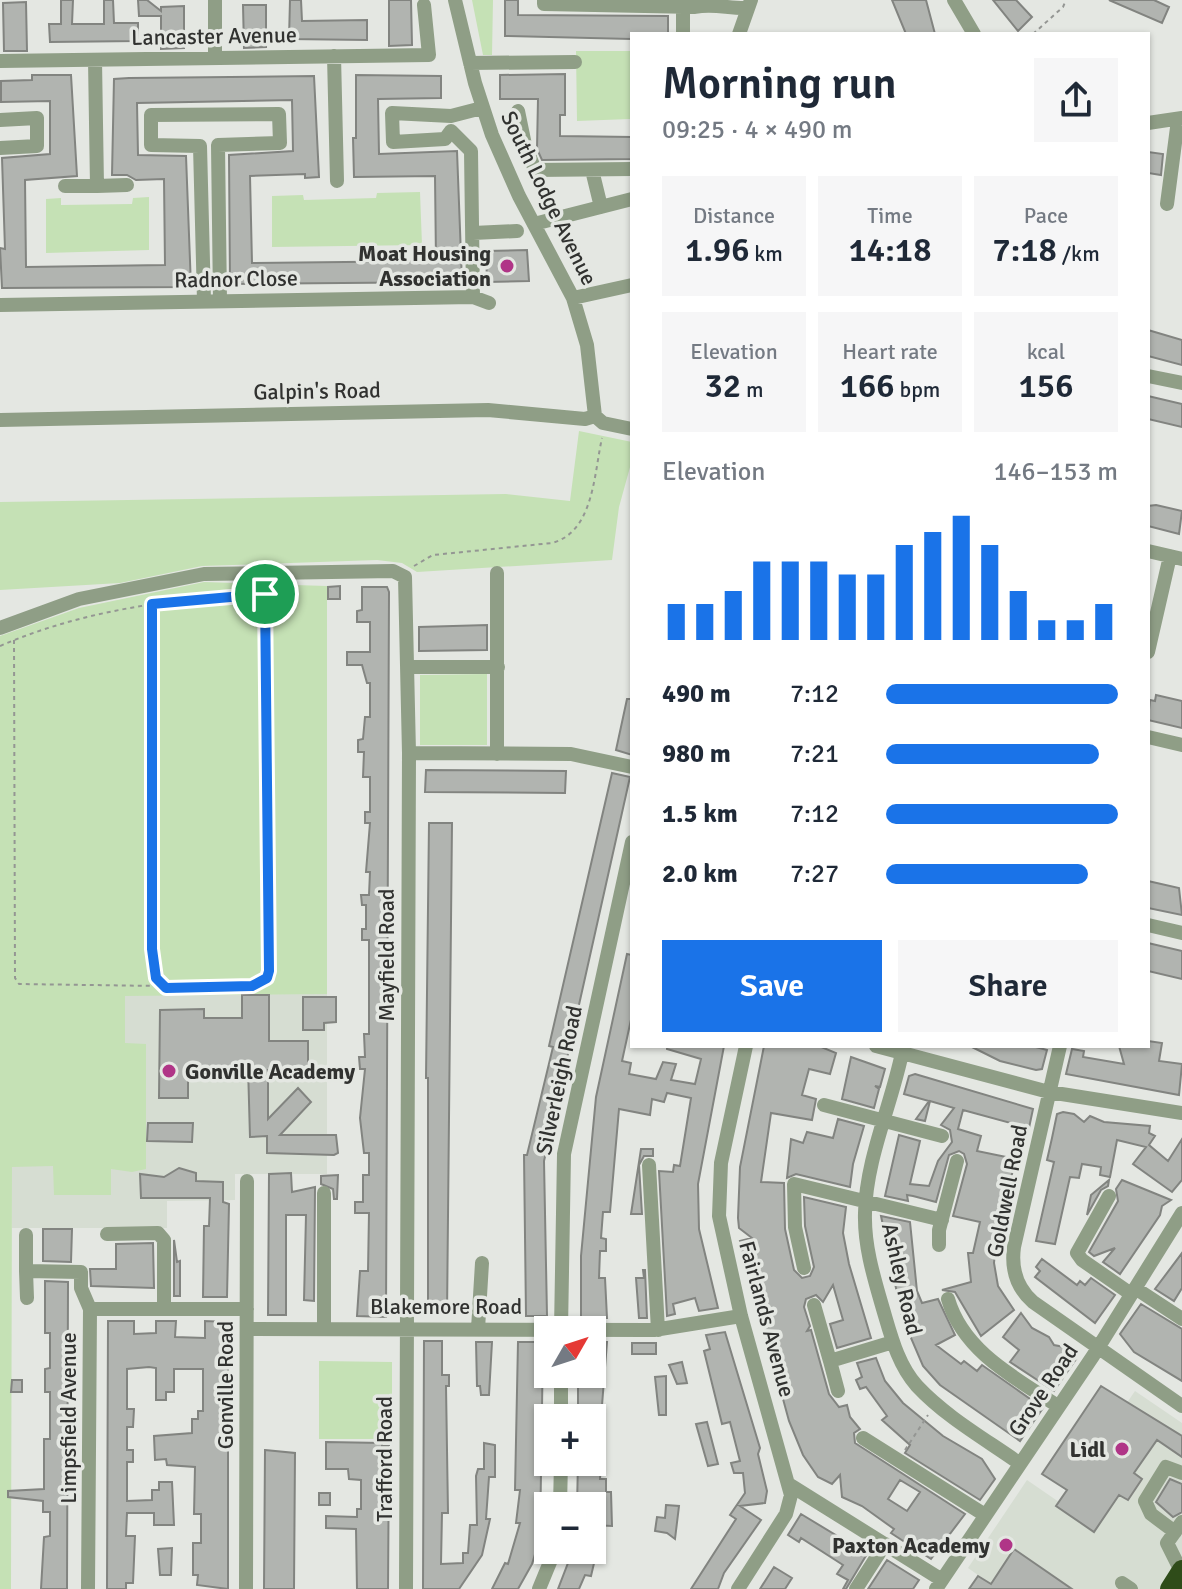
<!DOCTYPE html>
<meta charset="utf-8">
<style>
:root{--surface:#fff;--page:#f6f6f7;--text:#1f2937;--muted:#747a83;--accent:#1a73e8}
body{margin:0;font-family:Signika,sans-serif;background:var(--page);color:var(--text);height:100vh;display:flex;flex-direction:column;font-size:30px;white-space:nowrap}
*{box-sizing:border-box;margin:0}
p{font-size:26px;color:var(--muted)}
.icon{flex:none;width:44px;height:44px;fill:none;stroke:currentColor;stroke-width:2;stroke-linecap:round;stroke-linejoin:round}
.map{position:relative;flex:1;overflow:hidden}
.details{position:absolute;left:630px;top:32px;width:520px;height:1016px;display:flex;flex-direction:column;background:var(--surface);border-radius:0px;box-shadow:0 2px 6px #0004}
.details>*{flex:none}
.needle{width:52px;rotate:51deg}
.tools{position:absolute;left:534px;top:1316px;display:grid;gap:16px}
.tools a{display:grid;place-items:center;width:72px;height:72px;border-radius:0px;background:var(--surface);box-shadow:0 2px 6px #0004;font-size:40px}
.pin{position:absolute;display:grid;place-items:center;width:68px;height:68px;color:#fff;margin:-34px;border:4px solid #fff;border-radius:50%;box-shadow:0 2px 8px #0007}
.round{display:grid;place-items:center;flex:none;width:84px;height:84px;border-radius:0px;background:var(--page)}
.headline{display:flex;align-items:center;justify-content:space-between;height:136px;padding:0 32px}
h1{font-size:44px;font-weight:600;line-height:60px}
.figures{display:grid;grid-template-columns:repeat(3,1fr);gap:12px;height:136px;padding:8px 32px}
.figures div{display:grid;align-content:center;border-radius:0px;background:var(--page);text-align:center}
.figures b{font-size:34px;font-weight:600}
.figures small{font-size:22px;font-weight:400}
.figures p{font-size:22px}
.chart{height:224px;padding:16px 32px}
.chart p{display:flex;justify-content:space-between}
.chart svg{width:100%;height:144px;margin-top:8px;stroke:var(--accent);stroke-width:6}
.action{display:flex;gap:16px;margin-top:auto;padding:16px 32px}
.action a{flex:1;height:92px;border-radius:0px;background:var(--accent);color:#fff;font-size:32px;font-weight:600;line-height:92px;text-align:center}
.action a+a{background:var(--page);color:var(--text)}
ul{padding:0 32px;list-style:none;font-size:26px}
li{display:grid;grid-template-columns:128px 96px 1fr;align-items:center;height:60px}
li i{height:20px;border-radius:10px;background:var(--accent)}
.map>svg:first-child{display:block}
.built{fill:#d6ddd2}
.green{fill:#c5e1b5}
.building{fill:#b1b4b0;stroke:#828480;stroke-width:2;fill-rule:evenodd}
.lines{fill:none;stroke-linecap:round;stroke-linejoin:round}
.path{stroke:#949693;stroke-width:2;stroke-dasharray:4 4;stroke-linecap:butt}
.minor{stroke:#8f9e86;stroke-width:14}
.highway{stroke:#2f4c19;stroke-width:20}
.route-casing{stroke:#fff;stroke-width:16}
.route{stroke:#1a73e8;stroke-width:10}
.poi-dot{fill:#b03587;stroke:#e4e7e2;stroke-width:3}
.labels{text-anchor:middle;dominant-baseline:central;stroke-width:7;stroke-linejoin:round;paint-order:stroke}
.street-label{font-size:22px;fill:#313230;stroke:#e4e7e2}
.poi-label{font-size:22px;font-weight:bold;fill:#313230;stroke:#e4e7e2;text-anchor:end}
</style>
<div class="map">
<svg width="1182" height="1589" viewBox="0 0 1182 1589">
<rect width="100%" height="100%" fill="#e4e7e2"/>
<!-- built -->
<path class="built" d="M327,994V1174H235V1200L167,1201V1228H12V995Z
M1135,1391L1182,1423V1589H998L968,1568L1027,1480L1059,1502Z"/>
<!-- green -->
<path class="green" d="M472,0H493L492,55H483Z
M576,51H630V119L577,121Z
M420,192L422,245L272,247V196L303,195L304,200L376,198L377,193Z
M149,197V250L46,253V199L61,198V205L132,204L133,198Z
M579,431L632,442V460L619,507L612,560L417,572L402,563L377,560L202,566L120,583L0,590V502L506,494L570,501Z
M204,582L327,586V994L125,996V1043L146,1044V1169L132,1172L111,1169V1195H54L53,1166L12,1167L11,1589H0V636L79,608Z
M487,674V745H420V675Z
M319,1361L392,1362V1439H319Z"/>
<!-- building -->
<path class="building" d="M61,0H73L72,24H104V0H113L114,23H138V41L50,42L49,24H61Z
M138,0H147L161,11V7L184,6V48L161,49V16H139Z
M290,0H301L302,21L367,20V40L289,39Z
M389,0H411L412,45L389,46Z
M505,0H518V15L668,16V34H631V39L505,36Z
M892,0H926L935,34H906Z
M993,0H1016L1032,17L1018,31Z
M1109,0H1154L1169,7L1162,23Z
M26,2L27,51H4L3,3Z
M243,5H266V47L244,48Z
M565,74V115H560V136L632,137V159L542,160L537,149L538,99H500V75Z
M32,75H71L77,176L25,180L26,267L165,265L164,179L136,180L127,175H112L114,79L129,78L314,76L319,177L305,178V174L250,176L252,263L436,261L435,176L354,177L353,138H356V75L441,76V98L378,99L379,154L457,151L462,282L230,284L229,155L293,151L292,100L137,103L138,155L186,156L191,287L2,288L0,248L5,249L2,158L50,154V101L1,102V81L32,80Z
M1148,152L1163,154L1161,175L1148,173Z
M527,250L529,281L487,282L486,251Z
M1148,330L1182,340V365L1148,356Z
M1148,396L1182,404V427L1148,419Z
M1156,505L1182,511L1179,534L1148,526V506Z
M340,586V599H328V587Z
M362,587H387L389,592L386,1317L357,1316L360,1271H368L369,1213H355V1202H363V1175H369V1153H364L360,1118L365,1069H360L359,1057H365L364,1034H369V940H362V929H366V905H362L361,895H369L370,872H366L370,823H365V812H370V777H363L364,752H358V740L363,739L365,717H370V683H367L362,665H347V652H370V622H357V611L362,610Z
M487,625V650L419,651V627Z
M1156,695L1182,701V728L1148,720L1150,700L1155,701Z
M627,699H632V755L616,750Z
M426,770L566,771L565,793L425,792Z
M612,773L630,777L544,1161L547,1316H526L524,1155H527L553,1047L549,1046Z
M429,823H452L447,1315H428V1078H426Z
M1148,881L1179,888L1182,915L1148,908Z
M1148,943L1182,951V979L1148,971Z
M627,954L632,955V1015L622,1061L631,1063L629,1074L656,1079L663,1062L676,1064L671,1080L695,1084L701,1059L667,1049V1046H724L698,1184L699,1229L718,1308L699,1311L695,1298L673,1304L675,1314L667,1316L659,1171L673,1172L674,1165L680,1166L691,1098L667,1093L664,1102L652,1099L650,1115L619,1109L610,1212H603L601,1238L606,1239V1251H600L599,1278H605L607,1318H581V1256L596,1097Z
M242,995H269V1041H308V1070H268V1119L298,1088L311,1102L280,1135H336L338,1153L334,1155L267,1153V1136L250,1137L248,1066L188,1067V1098H159L160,1010L204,1009V1018H242Z
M303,997H336V1022L324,1023V1030H303Z
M1148,1041L1162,1043L1159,1061L1182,1064L1179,1095L1066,1074L1072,1049L1084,1051L1083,1057L1124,1064L1119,1046H1148Z
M764,1046H819L836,1053L830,1074L809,1069L802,1095L816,1099L812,1120L771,1113L761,1182L784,1183L785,1229L794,1270L802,1278L810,1276L814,1267L805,1226L804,1197L846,1207L843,1233L849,1264L871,1338L837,1348L830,1324L843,1320L833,1285L823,1302L816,1295L806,1299L804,1307L810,1326L807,1331L811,1330L829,1394L839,1407L847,1405L850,1417L860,1429L854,1433L855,1443L965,1514L931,1559L891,1533L894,1529L862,1506L842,1497L840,1475L832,1484L818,1477L803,1455L789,1421L740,1241L752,1238L739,1228L738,1218L740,1167ZM900,1480L920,1492L907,1511L888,1499Z
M970,1046H1032L1047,1050L1042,1069L1036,1070L1000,1061Z
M851,1057L885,1069L880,1087L875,1086L879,1089L874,1108L842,1099Z
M915,1074L1033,1109L1029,1128L963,1110L958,1129L981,1136L977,1151L1016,1159L997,1230L994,1263L998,1286L1014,1310L981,1336L955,1292L942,1290L971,1282L968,1253H973L980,1222L953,1216L967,1164L964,1154L959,1151L949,1155L936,1202L913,1196L907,1195L908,1201L885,1196L899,1135L920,1141L910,1184L929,1186L938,1161L952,1142L950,1130L941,1125L954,1108L930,1101L925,1121L916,1119L929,1101L904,1094L909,1076Z
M1063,1112L1074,1114L1084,1122L1090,1116L1104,1122L1150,1126L1149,1133L1155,1136L1149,1145L1168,1161L1182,1139V1180L1172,1192L1133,1164L1146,1147L1117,1140L1110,1177L1100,1175L1101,1167L1082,1164L1079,1178L1070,1177L1055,1244L1036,1241L1054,1162L1047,1160L1052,1138L1057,1114Z
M838,1119L864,1126L853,1164L850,1187L796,1174L787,1178L791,1139L803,1143L807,1132L833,1138Z
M148,1123H193L192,1142L147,1141Z
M641,1149H653V1156H644L639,1165L642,1214H631Z
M179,1168L196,1173V1181L223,1182V1202L229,1204L227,1297H203L204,1226H209L210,1198H141L140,1174L164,1177Z
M291,1173L292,1192L315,1187L314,1301L304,1300L306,1215H286V1315H268L269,1174Z
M338,1175L337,1199H334L333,1189L321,1184V1176Z
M1109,1180L1108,1186L1101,1190L1087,1215L1091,1195Z
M1122,1180L1171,1200L1162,1206L1160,1215L1120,1274L1103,1262L1115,1248L1094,1256L1089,1252L1118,1201L1116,1189Z
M881,1216L910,1222L917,1291L922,1303L938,1299L955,1335L936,1345L961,1364L964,1361L977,1371L982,1365L1043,1408L1020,1441L940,1385L923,1366L902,1317Z
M43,1229H72L71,1262L43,1261Z
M174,1240L177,1262L180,1261V1296H174Z
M153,1243L154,1288L91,1286L90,1269H116V1244Z
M1182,1253V1288L1174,1301L1155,1289Z
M1042,1259L1077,1285L1080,1281L1085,1285L1091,1278L1115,1295L1095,1323L1035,1277L1040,1271L1036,1267Z
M643,1270H645L647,1318H639L636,1278H644Z
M45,1281L68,1282L67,1589H41L44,1537L50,1536V1512H43V1501L8,1497V1491L44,1489V1439H50V1392H45V1369L50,1368V1333H45Z
M1141,1304L1182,1329V1381L1134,1352L1120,1334Z
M1021,1313L1032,1328L1049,1337L1054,1345L1064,1347L1076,1359L1054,1391L1010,1362L1019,1350L1003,1337Z
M108,1321H134V1334L156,1333V1321H176L175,1337L205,1338V1321L228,1322V1589L197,1585L198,1575H193V1543H201V1514H194L195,1467L167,1465L166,1459L155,1460L154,1436L192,1433V1419H198V1411H203V1369H174V1392H166V1400H156V1368L149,1367L127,1369V1409H134L133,1427H127V1450H133V1462H127V1501L152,1500V1490H159V1482H172L174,1525H154V1513H127L126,1536H135L133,1583H126V1589H107Z
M725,1332L760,1448L758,1454L767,1491L765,1503L740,1506L761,1520L724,1573L718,1589H691L736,1519L730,1515L745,1493L743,1473H734L731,1463L740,1461L730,1422L722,1424L704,1351L710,1349L706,1335Z
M424,1341H442V1375H449V1386H446L448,1513H442L441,1564L463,1563V1553H468L470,1525H477L476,1476L478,1469H484V1443L495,1445V1477H489L486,1519H490L482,1555L459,1589H423Z
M476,1342H492L489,1395H481L480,1386H477Z
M518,1342H543L540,1538L532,1564L518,1589H492L505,1563L508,1564L520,1523H516L520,1490H515Z
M592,1342H607L601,1418H578V1374H592Z
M632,1343H656V1354H632Z
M876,1358L885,1381L903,1403L943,1436L982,1459L995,1479L980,1500L905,1453L910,1445L882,1420L887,1416L866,1387L860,1389L856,1380L862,1377L857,1363Z
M682,1362L687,1383L677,1384L669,1365Z
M666,1376V1415H659L655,1377Z
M12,1380H22V1392H11Z
M1101,1386L1182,1436V1457L1157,1440L1134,1473L1142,1479L1128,1500L1119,1495L1094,1532L1056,1506L1067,1490L1042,1474Z
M592,1420H602V1456H592Z
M707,1422L718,1464L708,1466L696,1424Z
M326,1442L382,1443V1446H389L388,1589H357L356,1529L326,1528V1516L357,1517V1509H361V1480L349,1479L348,1469H326Z
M265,1450L295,1453L294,1589H264Z
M578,1462H601L600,1479H606V1492H611L612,1526L592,1525V1506H577Z
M1170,1479L1182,1484V1512L1173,1517L1156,1502Z
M319,1493H330V1505H319Z
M666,1505L679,1506L675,1539L667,1533L655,1531L657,1517L665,1518Z
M801,1514L867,1554L846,1589H843L848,1580L837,1574L843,1565L801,1538L799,1542L788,1535Z
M172,1548L171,1575H160L158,1549Z
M1014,1549L1072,1589H969L978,1576L991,1584Z
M573,1550H592L591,1558L595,1559L591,1576L585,1575L579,1589H558Z
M887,1560L919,1580L913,1589H868Z
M774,1567L792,1578L785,1589H760Z"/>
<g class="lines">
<!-- path -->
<path class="path" d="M1033,34L1063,7L1066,0
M414,566L433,555L552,543C594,532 594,473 602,438
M152,604V949L156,978L166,988L252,986L267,978L269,971L265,586
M14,640L15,978L19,984L160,986
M0,646C83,610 175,598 264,594
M905,1450L928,1415"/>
<!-- minor -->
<path class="minor" d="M215,0V58
M455,0L475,83L492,135L519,196L573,298L587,345L595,416
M544,0V4L695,7C714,3 729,9 748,8
M954,0L974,34
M683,34V7
M739,34L751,0
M334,56L337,181
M0,61L429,55L424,5
M470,63L575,62
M518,111L525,145L535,170L632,169
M0,120L37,118V146L0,148
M1148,123L1182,118
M592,170L601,207
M65,186H97L95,60
M97,186L127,185
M1167,204L1178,120
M534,224L632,199
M473,233L517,231
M473,297L471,151L451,131L445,139L393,142L392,113L451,116L482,108
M573,298L632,285
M204,301L200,146L151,145V115L279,114L280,143L218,145L220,301
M0,305L473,297L489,303
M1148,376L1182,383
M595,416L603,423L632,429
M0,420L488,410L585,419L595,416
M1148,551L1182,559
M0,628L79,599L204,574L393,571L405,577L409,753L406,1589
M1148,652L1170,556
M408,667H498
M1148,737L1182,745
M409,753L571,754L632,767
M497,754V573
M1148,925L1182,933
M876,1046L1049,1092L1182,1113
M1060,1046L1014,1247C1011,1269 1016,1287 1033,1302L1182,1406
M902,1053C891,1106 866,1159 865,1213C864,1246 874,1278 883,1309C891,1336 898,1365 917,1386C946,1417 985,1439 1019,1463
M824,1105L942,1136
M649,1165L658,1330
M1109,1196L1077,1253L1082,1260L1131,1294
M107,1234L158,1233L164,1240V1309
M26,1235V1271L81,1272V1288L90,1309
M939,1245V1230L957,1161
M804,1268L795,1227L794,1184L942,1220
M26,1271L27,1298
M1135,1288L1182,1319
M948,1299C963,1351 1015,1378 1058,1406
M814,1305L830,1361
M247,1329L654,1330L741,1316
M324,1329V1193
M478,1329L482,1263
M561,1330L564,1154L632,842
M838,1391L830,1361L893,1342
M561,1418V1374
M863,1438L985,1515
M790,1485L942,1580
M560,1506L561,1462
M1175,1532L1151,1514L1145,1501L1166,1467L1182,1473
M1181,1571L1167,1543L1182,1522
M1122,1583L1131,1589
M88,1589L90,1309H247
M246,1589L247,1181
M539,1589L555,1550
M738,1589L786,1514L791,1495L741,1316L719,1216L721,1163L746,1046
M856,1589L885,1544
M936,1589L1093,1356L1182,1213"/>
<!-- highway -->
<path class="highway" d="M1170,1589L1182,1570"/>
</g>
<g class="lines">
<!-- route casing -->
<g class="route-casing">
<path id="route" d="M265,594L269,971L267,978L252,986L166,988L156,978L152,949V604Z"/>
</g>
<!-- route -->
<use href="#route" class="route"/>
</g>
<!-- markers -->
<g class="poi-dot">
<circle cx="507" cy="266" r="8"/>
<circle cx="169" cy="1071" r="8"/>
<circle cx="1122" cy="1449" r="8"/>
<circle cx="1006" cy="1545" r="8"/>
</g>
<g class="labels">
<!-- street labels -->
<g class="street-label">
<text transform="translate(214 36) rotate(-1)">Lancaster Avenue</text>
<text transform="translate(549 198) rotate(64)">South Lodge Avenue</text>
<text transform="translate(236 279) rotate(-1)">Radnor Close</text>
<text transform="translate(317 391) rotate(-1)">Galpin's Road</text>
<text transform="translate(386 955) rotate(-90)">Mayfield Road</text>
<text transform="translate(559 1080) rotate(-78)">Silverleigh Road</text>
<text transform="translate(1007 1191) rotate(-79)">Goldwell Road</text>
<text transform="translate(902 1279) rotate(77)">Ashley Road</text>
<text x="446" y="1306">Blakemore Road</text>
<text transform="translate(767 1319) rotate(75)">Fairlands Avenue</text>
<text transform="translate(225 1385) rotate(-90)">Gonville Road</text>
<text transform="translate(1043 1390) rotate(-56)">Grove Road</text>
<text transform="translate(68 1418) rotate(-90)">Limpsfield Avenue</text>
<text transform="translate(384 1459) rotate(-90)">Trafford Road</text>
</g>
<!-- poi labels -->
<g class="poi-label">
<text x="491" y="253">Moat Housing<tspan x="491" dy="25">Association</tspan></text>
<text x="185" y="1071" text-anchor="start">Gonville Academy</text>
<text x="1106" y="1449">Lidl</text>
<text x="990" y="1545">Paxton Academy</text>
</g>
</g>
</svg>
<div class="tools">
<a><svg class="needle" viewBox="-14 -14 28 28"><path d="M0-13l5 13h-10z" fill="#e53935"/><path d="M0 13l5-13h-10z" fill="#747a83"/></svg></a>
<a>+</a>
<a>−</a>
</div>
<div class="pin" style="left:265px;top:594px;background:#1e9e55"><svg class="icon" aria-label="arrive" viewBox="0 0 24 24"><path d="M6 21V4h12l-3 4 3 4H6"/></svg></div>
<section class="details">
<div class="headline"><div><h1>Morning run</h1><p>09:25 · 4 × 490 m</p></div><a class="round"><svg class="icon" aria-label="share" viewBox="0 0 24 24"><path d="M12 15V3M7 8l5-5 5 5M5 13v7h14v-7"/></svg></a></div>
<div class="figures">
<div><p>Distance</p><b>1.96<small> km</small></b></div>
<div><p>Time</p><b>14:18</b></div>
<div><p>Pace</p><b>7:18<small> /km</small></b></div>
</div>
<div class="figures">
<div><p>Elevation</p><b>32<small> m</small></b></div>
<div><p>Heart rate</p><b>166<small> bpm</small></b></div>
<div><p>kcal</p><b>156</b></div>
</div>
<div class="chart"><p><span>Elevation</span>146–153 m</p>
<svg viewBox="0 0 160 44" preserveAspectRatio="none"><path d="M5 44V33M15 44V33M25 44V29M35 44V20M45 44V20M55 44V20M65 44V24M75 44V24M85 44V15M95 44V11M105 44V6M115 44V15M125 44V29M135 44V38M145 44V38M155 44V33"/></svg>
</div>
<ul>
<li><b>490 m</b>7:12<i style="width:100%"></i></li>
<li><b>980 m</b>7:21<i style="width:92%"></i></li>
<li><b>1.5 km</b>7:12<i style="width:100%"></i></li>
<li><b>2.0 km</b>7:27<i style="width:87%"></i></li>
</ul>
<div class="action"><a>Save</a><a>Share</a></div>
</section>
</div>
